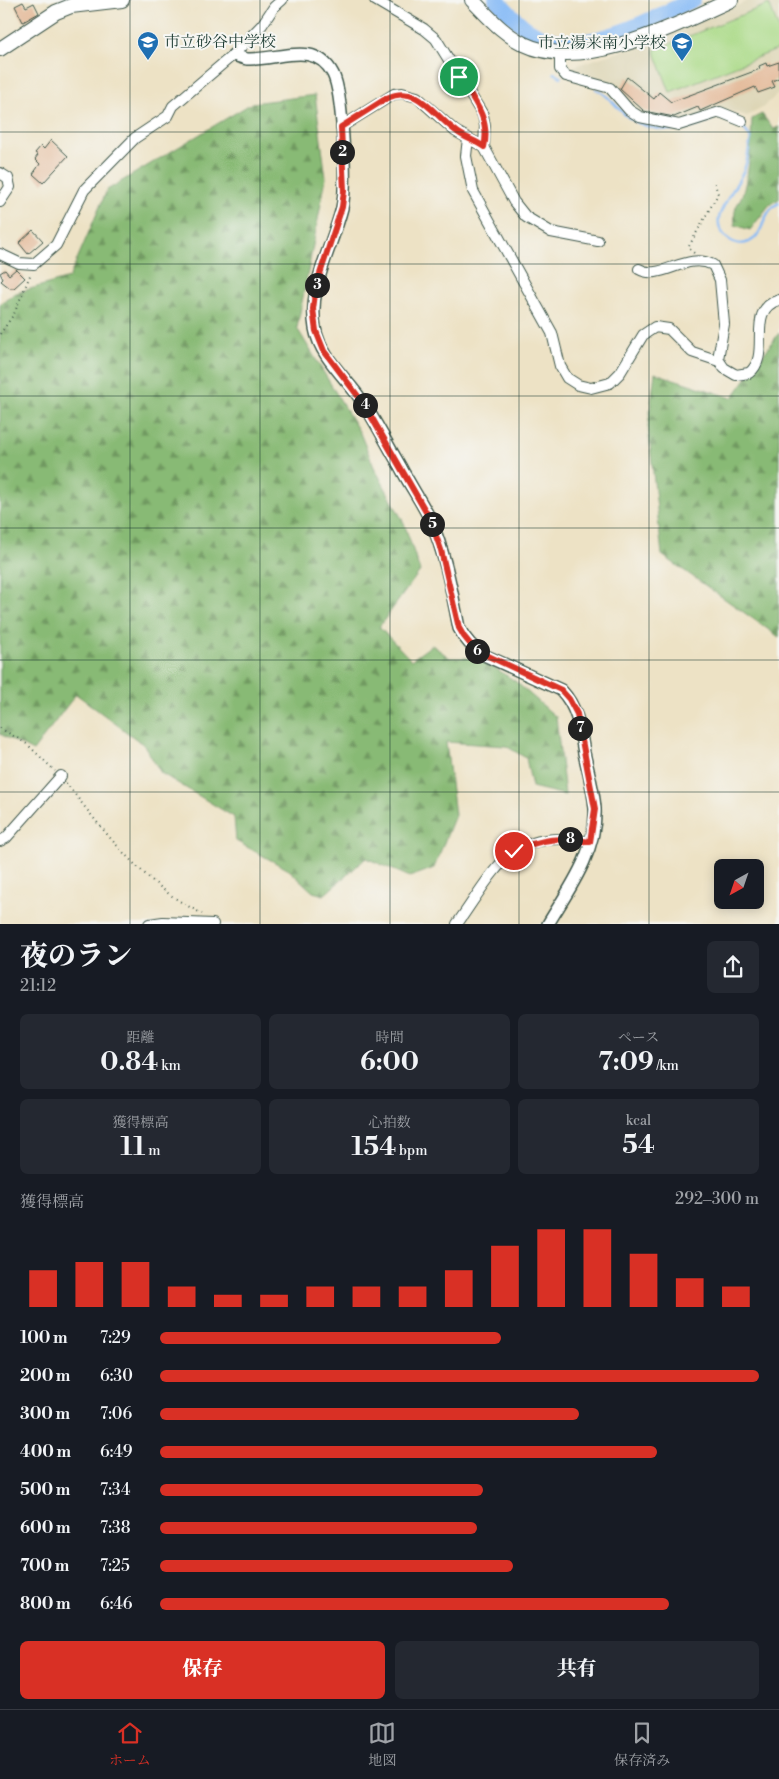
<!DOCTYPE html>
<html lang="ja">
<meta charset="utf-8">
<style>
:root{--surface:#171b24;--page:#242831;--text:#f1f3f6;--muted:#9ea1a6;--line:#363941;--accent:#d93025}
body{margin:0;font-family:"Libre Bodoni","Noto Serif JP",serif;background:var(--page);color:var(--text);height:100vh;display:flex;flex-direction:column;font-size:19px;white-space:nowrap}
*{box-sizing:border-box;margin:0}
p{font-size:16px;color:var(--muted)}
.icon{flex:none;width:28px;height:28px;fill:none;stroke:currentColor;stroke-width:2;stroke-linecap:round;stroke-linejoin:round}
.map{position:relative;height:924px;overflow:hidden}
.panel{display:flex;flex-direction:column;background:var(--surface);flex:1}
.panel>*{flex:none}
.needle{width:32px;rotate:220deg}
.tools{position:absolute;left:714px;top:859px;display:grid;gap:10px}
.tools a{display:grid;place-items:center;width:50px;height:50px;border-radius:8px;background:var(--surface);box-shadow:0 2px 12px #0003;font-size:25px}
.pin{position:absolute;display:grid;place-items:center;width:42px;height:42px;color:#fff;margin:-21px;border:2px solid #fff;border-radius:50%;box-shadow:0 1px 5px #0007}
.km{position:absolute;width:25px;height:25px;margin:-12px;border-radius:50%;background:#222;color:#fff;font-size:14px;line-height:25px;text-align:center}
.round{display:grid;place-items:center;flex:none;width:52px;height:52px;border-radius:8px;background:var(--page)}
.summary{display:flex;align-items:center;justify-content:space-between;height:85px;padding:0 20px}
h1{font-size:28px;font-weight:800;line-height:38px}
.metrics{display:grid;grid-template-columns:repeat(3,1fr);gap:8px;height:85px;padding:5px 20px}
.metrics div{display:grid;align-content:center;border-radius:8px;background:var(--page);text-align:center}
.metrics b{font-size:25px;font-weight:800}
.metrics small{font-size:14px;font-weight:400}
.metrics p{font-size:14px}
.chart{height:140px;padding:10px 20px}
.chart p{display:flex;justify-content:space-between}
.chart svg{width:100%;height:90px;margin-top:5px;stroke:var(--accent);stroke-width:6}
.cta{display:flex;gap:10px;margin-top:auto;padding:10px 20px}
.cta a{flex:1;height:58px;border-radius:8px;background:var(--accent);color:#fff;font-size:20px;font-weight:800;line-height:58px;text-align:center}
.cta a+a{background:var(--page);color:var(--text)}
ul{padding:0 20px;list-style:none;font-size:16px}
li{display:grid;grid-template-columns:80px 60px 1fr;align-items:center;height:38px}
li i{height:12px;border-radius:6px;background:var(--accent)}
.tabs{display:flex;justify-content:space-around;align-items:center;height:70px;border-top:1px solid var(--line);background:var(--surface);font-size:14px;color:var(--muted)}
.tabs a{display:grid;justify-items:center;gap:2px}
.tabs .on{color:var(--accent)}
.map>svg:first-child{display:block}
.built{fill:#ddd5b5}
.forest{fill:url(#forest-firs);stroke:#547c54}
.garden{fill:#abda88;stroke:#658c5e}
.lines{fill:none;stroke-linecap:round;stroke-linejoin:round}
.stream{stroke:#88bbf6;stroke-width:2.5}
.river{stroke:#88bbf6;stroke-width:16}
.building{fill:#e3b795}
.minor-casing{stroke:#3e564a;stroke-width:12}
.tertiary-casing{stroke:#3e564a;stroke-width:14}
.secondary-casing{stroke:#3e564a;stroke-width:16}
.path{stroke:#3e564a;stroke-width:2;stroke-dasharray:1 4;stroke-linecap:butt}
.minor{stroke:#fff;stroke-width:10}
.tertiary{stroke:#fff;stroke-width:11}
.secondary{stroke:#fff;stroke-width:14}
.route-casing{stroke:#fff;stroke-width:10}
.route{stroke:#d93025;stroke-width:6}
.grid{fill:none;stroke:#1f3d34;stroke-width:1;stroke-opacity:0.55}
.labels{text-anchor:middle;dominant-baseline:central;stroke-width:4;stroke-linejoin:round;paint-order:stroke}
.poi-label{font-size:16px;fill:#1f3d34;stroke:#f6f6f2;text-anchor:start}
</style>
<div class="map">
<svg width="779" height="924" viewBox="0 0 779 924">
<defs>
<pattern id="forest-firs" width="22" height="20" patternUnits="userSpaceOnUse" patternTransform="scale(1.25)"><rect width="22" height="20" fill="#88ba74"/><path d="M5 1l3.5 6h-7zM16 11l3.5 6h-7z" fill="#6f9860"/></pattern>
</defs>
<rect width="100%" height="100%" fill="#f6f6f2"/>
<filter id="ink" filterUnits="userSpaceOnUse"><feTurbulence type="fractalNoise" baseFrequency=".02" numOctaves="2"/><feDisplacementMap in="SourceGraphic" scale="10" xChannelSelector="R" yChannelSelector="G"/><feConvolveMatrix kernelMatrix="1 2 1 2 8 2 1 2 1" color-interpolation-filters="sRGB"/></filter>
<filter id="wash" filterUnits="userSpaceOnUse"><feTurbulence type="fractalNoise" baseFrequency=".0096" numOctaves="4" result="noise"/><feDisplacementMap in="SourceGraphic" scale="20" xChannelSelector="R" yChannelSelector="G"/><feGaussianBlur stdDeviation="1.12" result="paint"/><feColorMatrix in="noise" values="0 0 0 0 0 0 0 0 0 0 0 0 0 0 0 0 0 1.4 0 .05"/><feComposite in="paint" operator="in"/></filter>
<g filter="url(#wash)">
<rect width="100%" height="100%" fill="#ede2c5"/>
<!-- built -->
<path class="built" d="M750,0H779V93L762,108L747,116L727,110L679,122L637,113L620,94L570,72L571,67L674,34Z"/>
<!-- forest -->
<path class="forest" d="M315,95L326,178L297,328L360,433L374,467L404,523L420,571L379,627L411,660L432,645L450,658H479L515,681L556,717L565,795L532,787L526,758L506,746L446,742L455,815L434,868L410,877L366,858L324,895L313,892L289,870L236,841L234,817L161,773L144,745L76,694L33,751L0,734V304L16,293L69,278L107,190L252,103Z
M762,114L773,129L779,127V199L770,204L750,230L735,225C733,203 739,207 744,189C750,166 751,143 752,119Z
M779,333V637L662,555L648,426L655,373L732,398Z"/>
<!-- garden -->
<path class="garden" d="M769,4L779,29V49L670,92L654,50Z"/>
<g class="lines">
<!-- stream -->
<path class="stream" d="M554,73L561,77
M596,89C612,97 616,108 628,117C653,134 687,134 712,119
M742,125L751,139C748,149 748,160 744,170C738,184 722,204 719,218C716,233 734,249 749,242C766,234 761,211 779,203"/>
<!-- river -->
<path class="river" d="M496,0C506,9 516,21 527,29C577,64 644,21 693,0"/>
</g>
<g id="blocks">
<!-- building -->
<path class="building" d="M23,2L26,7L34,3L39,13L23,22L15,6Z
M779,62V78L772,81L775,87L758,93L755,87L700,111L698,107L674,117L644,111L620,89L627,77L654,99L659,92L671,102L760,69L759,66L766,63L767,66Z
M51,140L68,156L43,183L33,174L40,164L35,159L38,155L35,153L41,146L44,149Z
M33,230L43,241L28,254L19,243Z
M16,269L25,278L14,288H10L1,281L3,279L0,273L5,270L9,275Z"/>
</g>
</g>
<g filter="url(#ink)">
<use href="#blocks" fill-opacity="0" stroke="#3e564a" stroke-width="1"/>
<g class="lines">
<!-- minor casing -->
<g class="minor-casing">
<path id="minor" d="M375,0L424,29L436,39L483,115L485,126L484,147
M560,54V69L566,76L610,88L629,110L640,117L679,125L720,112L742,121
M341,127L394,94L402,93L417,97L455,131L484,147L514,202L526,217L551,232L598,241
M468,138L466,156L473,191L552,333L560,366L567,378L578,385L591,388L610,383L620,373L643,335L655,327L669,329L692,352L719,361
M0,173L8,178L10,187L0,202
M0,254L19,263L34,264L56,245L84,190L135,138L168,116L173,106L233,55L262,25L274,7L282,0
M639,269C661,282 686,251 713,265L720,280L724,324L718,359L724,368L736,375L749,373C773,355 744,310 779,300
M0,841L6,838L61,776
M149,924L163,922L213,924
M457,924C498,866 510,828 590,842"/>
</g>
<!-- tertiary casing -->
<g class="tertiary-casing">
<path id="tertiary" d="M233,55C237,56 242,58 247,59C277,61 315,39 333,74C343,94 347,185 342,208C332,248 308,286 315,328C320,358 349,380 364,404C377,424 388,446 400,466C409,484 421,501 430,519C445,552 452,592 459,628C465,640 472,648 484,655L561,690C578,708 580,729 584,753C588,771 594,791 595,809C597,852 569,889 548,924"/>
</g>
<!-- secondary casing -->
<g class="secondary-casing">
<path id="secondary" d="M472,0C488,16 503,34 524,44C583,73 676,25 731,0
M0,49L56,12L71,6L122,0"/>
</g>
<!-- path -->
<path class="path" d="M694,253L688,248L718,194L714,181
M0,334L14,314L31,273
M0,728L27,744L55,771
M66,783C98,824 130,866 172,896C182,903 192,908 202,914"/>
<!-- minor -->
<use href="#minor" class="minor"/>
<!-- tertiary -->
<use href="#tertiary" class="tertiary"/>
<!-- secondary -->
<use href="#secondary" class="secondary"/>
</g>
</g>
<g class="lines" filter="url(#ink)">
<!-- route casing -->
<g class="route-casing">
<path id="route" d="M459,77C473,99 491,119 484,147C475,140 464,138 456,131C433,115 418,83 387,98L341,127L344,191L342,207L316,286L313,309L316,331L324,351L364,404L430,519L441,550L459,628C465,640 472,648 484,654L561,690L569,699L577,714L595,809L590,842C559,837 544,838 514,851"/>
</g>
<!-- route -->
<use href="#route" class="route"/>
</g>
<!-- grid -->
<path class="grid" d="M130,0V924M260,0V924M390,0V924M519,0V924M649,0V924M0,132H779M0,264H779M0,396H779M0,528H779M0,660H779M0,792H779"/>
<!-- icons -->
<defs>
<g id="school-pin" transform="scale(1.125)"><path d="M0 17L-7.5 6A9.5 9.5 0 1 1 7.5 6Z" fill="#1f6fb2" stroke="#f6f6f2"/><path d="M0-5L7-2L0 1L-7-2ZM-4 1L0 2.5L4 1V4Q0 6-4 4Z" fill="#fff"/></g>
</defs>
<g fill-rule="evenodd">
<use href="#school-pin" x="148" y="42"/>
<use href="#school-pin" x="682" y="43"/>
</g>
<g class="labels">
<!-- poi labels -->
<g class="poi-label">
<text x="164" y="42">市立砂谷中学校</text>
<text x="666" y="43" text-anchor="end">市立湯来南小学校</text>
</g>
</g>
</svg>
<div class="tools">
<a><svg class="needle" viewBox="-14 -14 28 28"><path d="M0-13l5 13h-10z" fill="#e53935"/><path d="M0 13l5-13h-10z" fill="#9ea1a6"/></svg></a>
</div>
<div class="pin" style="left:459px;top:77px;background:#1e9e55"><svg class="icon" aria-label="arrive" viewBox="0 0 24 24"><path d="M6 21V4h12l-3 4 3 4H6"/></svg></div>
<div class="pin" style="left:514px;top:851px;background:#d93025"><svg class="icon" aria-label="check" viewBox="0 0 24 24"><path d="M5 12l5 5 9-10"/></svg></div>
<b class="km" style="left:342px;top:152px">2</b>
<b class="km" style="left:317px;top:285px">3</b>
<b class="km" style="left:365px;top:405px">4</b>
<b class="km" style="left:432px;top:524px">5</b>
<b class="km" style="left:477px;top:651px">6</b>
<b class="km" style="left:580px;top:728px">7</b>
<b class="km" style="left:570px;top:839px">8</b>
</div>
<section class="panel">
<div class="summary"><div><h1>夜のラン</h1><p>21:12</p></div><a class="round"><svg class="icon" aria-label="share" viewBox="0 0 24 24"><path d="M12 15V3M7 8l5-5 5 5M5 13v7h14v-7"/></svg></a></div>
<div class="metrics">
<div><p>距離</p><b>0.84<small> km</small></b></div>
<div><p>時間</p><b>6:00</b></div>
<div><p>ペース</p><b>7:09<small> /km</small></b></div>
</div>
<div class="metrics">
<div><p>獲得標高</p><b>11<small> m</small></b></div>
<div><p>心拍数</p><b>154<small> bpm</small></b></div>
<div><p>kcal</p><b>54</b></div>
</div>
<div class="chart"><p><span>獲得標高</span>292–300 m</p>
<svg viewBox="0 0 160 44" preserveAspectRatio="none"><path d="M5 44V26M15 44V22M25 44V22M35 44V34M45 44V38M55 44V38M65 44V34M75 44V34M85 44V34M95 44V26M105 44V14M115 44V6M125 44V6M135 44V18M145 44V30M155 44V34"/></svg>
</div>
<ul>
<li><b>100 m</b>7:29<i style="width:57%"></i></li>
<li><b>200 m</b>6:30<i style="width:100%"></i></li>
<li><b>300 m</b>7:06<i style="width:70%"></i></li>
<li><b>400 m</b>6:49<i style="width:83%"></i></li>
<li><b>500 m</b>7:34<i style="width:54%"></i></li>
<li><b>600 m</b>7:38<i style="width:53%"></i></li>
<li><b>700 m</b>7:25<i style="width:59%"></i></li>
<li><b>800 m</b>6:46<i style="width:85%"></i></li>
</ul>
<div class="cta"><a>保存</a><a>共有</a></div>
</section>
<nav class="tabs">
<a class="on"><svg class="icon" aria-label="home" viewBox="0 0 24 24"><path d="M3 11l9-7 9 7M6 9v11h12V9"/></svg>ホーム</a>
<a><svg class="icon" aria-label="map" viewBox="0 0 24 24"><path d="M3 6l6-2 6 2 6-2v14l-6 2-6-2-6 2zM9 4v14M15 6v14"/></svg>地図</a>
<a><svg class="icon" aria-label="saved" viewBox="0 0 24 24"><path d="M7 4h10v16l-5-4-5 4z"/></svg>保存済み</a>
</nav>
